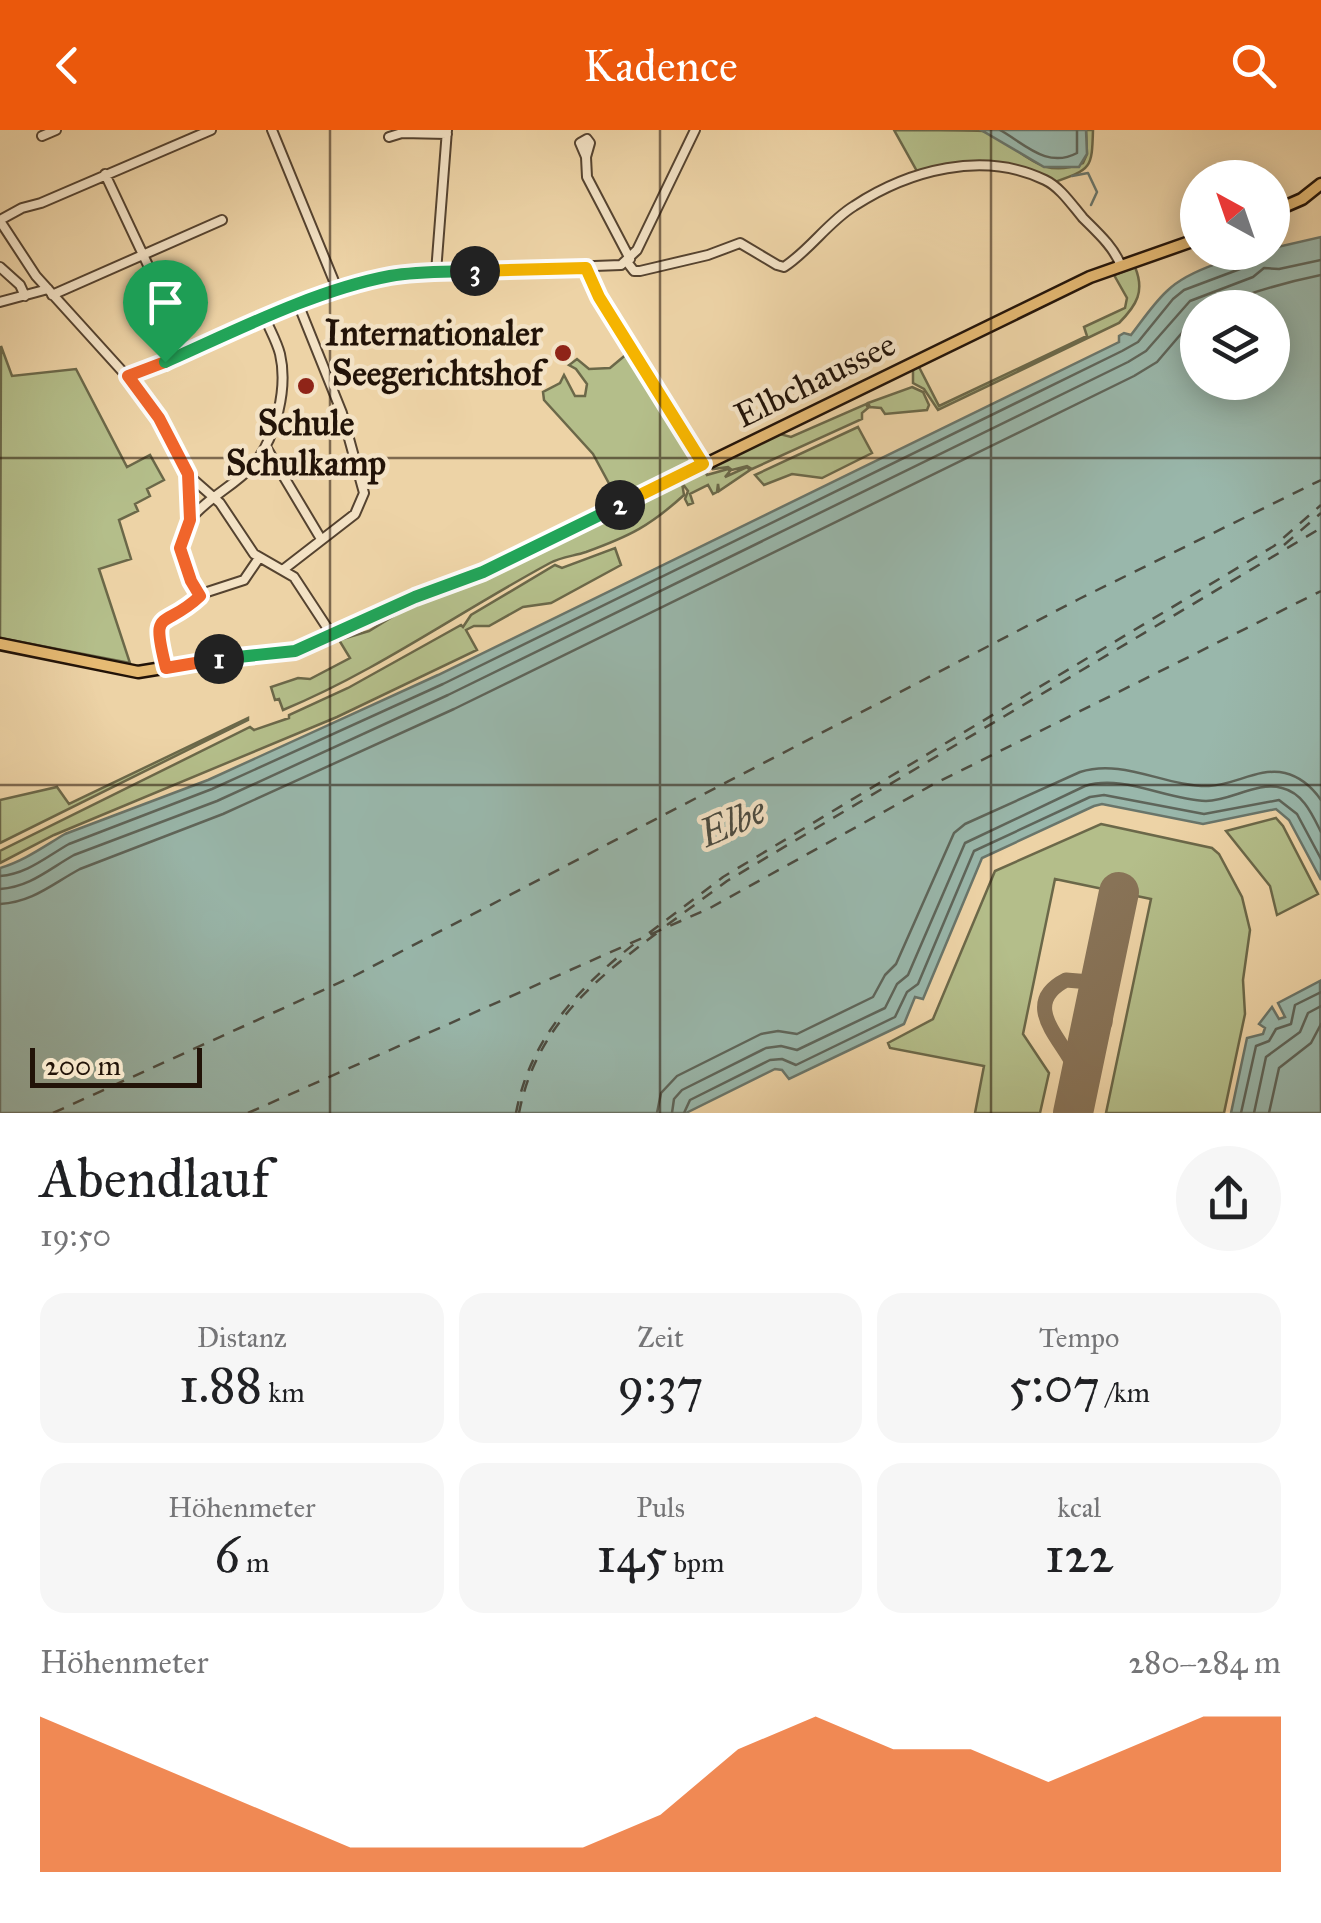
<!DOCTYPE html>
<html lang="de">
<meta charset="utf-8">
<style>
:root{--surface:#fff;--page:#f6f6f6;--text:#202124;--muted:#757577;--accent:#ea580c}
body{margin:0;font-family:"IM FELL Great Primer",serif;background:var(--page);color:var(--text);height:100vh;display:flex;flex-direction:column;font-size:38px;white-space:nowrap}
*{box-sizing:border-box;margin:0}
p{font-size:32px;color:var(--muted)}
.icon{flex:none;width:55px;height:55px;fill:none;stroke:currentColor;stroke-width:2;stroke-linecap:round;stroke-linejoin:round}
.map{position:relative;height:983px;overflow:hidden}
.panel{display:flex;flex-direction:column;background:var(--surface);flex:1}
.panel>*{flex:none}
.needle{width:65px;rotate:320deg}
.controls{position:absolute;left:1180px;top:30px;display:grid;gap:20px}
.controls a{display:grid;place-items:center;width:110px;height:110px;border-radius:50%;background:var(--surface);box-shadow:0 5px 25px #0003;font-size:50px}
.scale{position:absolute;left:30px;bottom:25px;width:172px;box-sizing:border-box;padding-left:10px;border:5px solid #221308;border-top:0;font-size:28px;line-height:35px;white-space:nowrap;color:#221308;-webkit-text-stroke:8px #f3e2c5;paint-order:stroke}
.pin{position:absolute;display:grid;place-items:center;width:85px;height:85px;color:#fff;margin:-102px -42px;border-radius:50% 50% 50% 0;rotate:-45deg;box-shadow:0 0 10px #0007}
.pin .icon{rotate:45deg}
.km{position:absolute;width:50px;height:50px;margin:-25px;border-radius:50%;background:#222;color:#fff;font-size:28px;line-height:50px;text-align:center}
.round{display:grid;place-items:center;flex:none;width:105px;height:105px;border-radius:52px;background:var(--page)}
.overview{display:flex;align-items:center;justify-content:space-between;height:170px;padding:0 40px}
h1{font-size:55px;font-weight:600;line-height:75px}
.figures{display:grid;grid-template-columns:repeat(3,1fr);gap:15px;height:170px;padding:10px 40px}
.figures div{display:grid;align-content:center;border-radius:25px;background:var(--page);text-align:center}
.figures b{font-size:50px;font-weight:600}
.figures small{font-size:28px;font-weight:400}
.figures p{font-size:28px}
.chart{height:280px;padding:20px 40px}
.chart p{display:flex;justify-content:space-between}
.chart svg{width:100%;height:180px;margin-top:10px;fill:var(--accent);opacity:.7}
header{display:flex;justify-content:space-between;align-items:center;height:130px;padding:0 40px;background:var(--accent);color:#fff;font-size:45px;font-weight:600}
.map>svg:first-child{display:block}
.green{fill:#b4be8a;stroke:#6b6849;stroke-width:2.5}
.water{fill:#99b7ab;stroke:#69756a;stroke-width:2.5;fill-rule:evenodd}
.lines{fill:none;stroke-linecap:round;stroke-linejoin:round}
.shore{stroke:#5e655a;stroke-width:2.5}
.stream{stroke:#69756a;stroke-width:2.5}
.ferry{stroke:#4c4c41;stroke-width:2.5;stroke-dasharray:12 10;stroke-linecap:butt}
.taxiway{stroke:#887357;stroke-width:15}
.runway{stroke:#887357;stroke-width:40}
.minor-casing{stroke:#554330;stroke-width:12}
.major-casing{stroke:#221308;stroke-width:15}
.minor{stroke:#f3e2c5;stroke-width:8}
.major{stroke:#e6ba73;stroke-width:10}
.split-1-casing{stroke:#fff;stroke-width:20}
.split-2-casing{stroke:#fff;stroke-width:20}
.split-3-casing{stroke:#fff;stroke-width:20}
.split-4-casing{stroke:#fff;stroke-width:20}
.split-1{stroke:#f0652b;stroke-width:12}
.split-2{stroke:#22a559;stroke-width:12}
.split-3{stroke:#f5b400;stroke-width:12}
.split-4{stroke:#22a559;stroke-width:12}
.grid{fill:none;stroke:#221308;stroke-width:2.5;stroke-opacity:0.55}
.poi-dot{fill:#8f2418;stroke:#f3e2c5;stroke-width:4}
.labels{text-anchor:middle;dominant-baseline:central;stroke-width:9;stroke-linejoin:round;paint-order:stroke}
.poi-label{font-size:35px;font-weight:bold;fill:#221308;stroke:#f3e2c5;text-anchor:end}
.street-label{font-size:35px;fill:#221308;stroke:#f3e2c5}
.water-label{font-size:38px;font-style:italic;fill:#4c4c41;stroke:#f3e2c5}
</style>
<header><svg class="icon" aria-label="back" viewBox="0 0 24 24"><path d="M15 5l-7 7 7 7"/></svg>Kadence<svg class="icon" aria-label="search" viewBox="0 0 24 24"><circle cx="10" cy="10" r="6"/><path d="M15 15l6 6"/></svg></header>
<div class="map">
<svg width="1321" height="983" viewBox="0 0 1321 983">
<rect width="100%" height="100%" fill="#edd3a6"/>
<filter id="stains"><feTurbulence type="fractalNoise" baseFrequency=".002" numOctaves="4"/><feColorMatrix values="0 0 0 0 .2 0 0 0 0 .09 0 0 0 0 .02 0 0 0 .5 -.17"/></filter>
<radialGradient id="worn" r=".72"><stop offset=".6" stop-color="#630" stop-opacity="0"/><stop offset="1" stop-color="#630" stop-opacity=".3"/></radialGradient>
<!-- green -->
<path class="green" d="M894,0C915,0 966,0 983,1C1023,15 1035,52 1083,33L1087,24L1086,0H1093C1092,39 1091,39 1055,52C997,29 979,26 918,43Z
M1135,137C1145,161 1137,175 1119,193L938,280L924,259L913,253V239L919,237L939,276L1087,206L1084,197L1125,178L1127,168L1114,145Z
M1,216L12,246L76,239L127,337L150,325L164,350L147,359L150,366L135,374L138,381L119,390L131,429L99,439L130,533L0,508Z
M628,223L695,330L690,336L618,370L593,324L544,270L543,262L560,253L564,245L575,266H585L587,254L576,239L569,235L577,229L589,239L610,238Z
M912,257L923,262L929,275L927,280L885,284L881,278L870,277L868,273Z
M866,274L868,278L862,283V289L752,339L747,336L732,340L728,337L713,339L712,336L780,304L791,307Z
M858,297L872,323L822,348L792,344L764,355L755,345Z
M747,337L750,340L719,361L718,354L717,362L713,364L708,355L690,364L693,373L688,375L685,369L688,361L682,353L684,365C650,396 630,406 586,422C574,426 561,427 550,433C459,482 377,541 283,580L279,569L275,570L271,557L298,548L310,549L350,528L339,510L369,501L418,471L492,445L704,339L707,345L728,339L730,341L725,347Z
M615,418L621,435L551,473L523,477L489,496H474L466,500L477,520L337,587L54,705L0,733V721L250,597L254,600L289,588V585L348,558L461,495L463,497L471,485L555,435L562,438Z
M248,588V590L0,713V670L57,657L69,674Z
M1276,688L1283,696L1318,764L1277,785L1270,756L1226,701Z
M1101,694L1212,718L1219,724L1242,767L1250,800L1243,850L1245,884L1224,983H1106L1151,769L1055,749L1023,904L1049,943L1040,983H975L984,936L890,918L888,913L933,889L995,741Z"/>
<!-- water -->
<path class="water" d="M981,0H1086L1087,24L1079,37H1044Z
M1321,107V750L1289,690L1276,679L1203,694L1102,674L1094,676L982,728L923,869L915,867L904,894L789,949L782,940L775,939L686,983H0V738C24,731 43,717 65,704L208,650L438,545L1119,212V206L1124,203L1131,205C1142,191 1153,174 1167,161C1188,140 1244,122 1272,122L1273,118ZM1198,178H1272V252H1198Z
M1320,851L1321,983H1231L1247,908L1263,904L1265,898L1259,894L1272,877L1279,889L1285,887L1278,873Z"/>
<g class="lines">
<!-- shore -->
<path class="shore" d="M1000,0C1025,14 1047,39 1077,23V0
M1211,178C1248,163 1282,153 1321,145
M0,746C27,744 46,727 69,714L212,659L443,554L1122,221L1138,212L1173,169L1184,160L1248,136L1254,122
M0,759C30,757 49,739 74,725L217,671L448,565L1128,232L1146,221L1190,171L1253,147L1264,138L1279,139L1321,130
M0,774C33,772 52,754 80,739L223,684L454,579L1134,246L1157,232L1198,184
M657,983L661,963L677,946L761,904L778,901L797,904L873,867L885,845L896,834L954,703L965,694L1080,642C1123,628 1166,657 1209,656C1235,655 1259,637 1285,643C1301,647 1312,657 1321,670
M672,983L674,969L682,960L766,918L781,916L797,920L885,878L897,854L908,845L965,713L1085,656C1123,644 1167,670 1206,671C1231,671 1257,651 1282,658C1303,663 1312,684 1321,702
M684,983L690,970L770,930L782,929L796,935L895,887L907,862L918,854L974,721L1090,667L1104,665L1204,684L1279,670L1297,684L1321,729
M1241,983L1256,916L1269,911L1276,899L1291,894L1295,875L1321,862
M1254,983L1266,927L1300,902L1308,883L1321,876
M1269,983L1279,938L1311,913L1321,894"/>
<!-- stream -->
<path class="stream" d="M1072,46L1088,43L1097,62L1091,75"/>
<!-- ferry -->
<path class="ferry" d="M1284,415L1321,383
M667,795L727,751L1321,398
M649,803L723,747L1274,416L1321,375
M53,983L354,846L1079,469L1321,350
M248,983L710,778L934,654L1321,461
M516,983C530,908 580,856 638,811
M519,983C535,900 591,852 657,803"/>
<!-- taxiway -->
<path class="taxiway" d="M1078,962C1078,954 1078,946 1075,938C1062,909 1019,874 1066,850L1090,852L1106,873L1105,893L1086,921"/>
<!-- runway -->
<path class="runway" d="M1073,983L1119,762"/>
<!-- minor casing -->
<g class="minor-casing">
<path id="minor" d="M272,0L338,161
M42,6L56,0
M389,7L402,3L447,4
M586,27L580,13L587,9L590,13L586,27L587,47L630,129
M105,44L162,165L158,188L165,232
M0,90L22,78L41,73L211,0
M0,91L36,146L142,263L159,288L187,344L220,373L254,424L294,447L332,505
M627,132L634,141H640L708,125L740,113L777,135L784,137C810,120 828,92 854,76C909,40 983,20 1045,50C1060,57 1072,75 1083,88C1097,102 1114,117 1121,136
M0,137L20,155L25,166
M587,138L599,167L703,335
M436,142L447,0
M52,165L222,90
M0,172L48,159
M128,246L276,183L381,148L436,142L621,135L637,120L695,0
M266,317L321,409
M187,344L189,390
M284,439L355,384L364,363L342,283L299,176
M200,466C192,455 187,444 183,431C168,382 230,364 255,333C276,306 288,258 280,224C277,212 270,200 265,188
M167,538L157,503L161,491L201,464L244,450L259,428"/>
</g>
<!-- major casing -->
<g class="major-casing">
<path id="major" d="M1272,82L1302,69L1321,54
M0,514L138,542L224,528L274,525L300,519L415,467L458,453L513,428L1090,147L1198,109"/>
</g>
<!-- minor -->
<use href="#minor" class="minor"/>
<!-- major -->
<use href="#major" class="major"/>
</g>
<g class="lines">
<!-- split-1 casing -->
<g class="split-1-casing">
<path id="split-1" d="M165,232L128,246L159,288L188,344L190,390L180,418L191,451L200,466C163,501 150,475 166,538L219,529"/>
</g>
<!-- split-2 casing -->
<g class="split-2-casing">
<path id="split-2" d="M219,529L295,521L415,467L483,442L620,375"/>
</g>
<!-- split-3 casing -->
<g class="split-3-casing">
<path id="split-3" d="M475,141L586,138L599,167L703,334L620,375"/>
</g>
<!-- split-4 casing -->
<g class="split-4-casing">
<path id="split-4" d="M165,232C235,201 315,160 390,146C418,141 447,142 475,141"/>
</g>
<!-- split-1 -->
<use href="#split-1" class="split-1"/>
<!-- split-2 -->
<use href="#split-2" class="split-2"/>
<!-- split-3 -->
<use href="#split-3" class="split-3"/>
<!-- split-4 -->
<use href="#split-4" class="split-4"/>
</g>
<!-- grid -->
<path class="grid" d="M330,0V983M660,0V983M991,0V983M0,328H1321M0,655H1321"/>
<!-- markers -->
<g class="poi-dot">
<circle cx="563" cy="223" r="10"/>
<circle cx="306" cy="256" r="10"/>
</g>
<g class="labels">
<!-- poi labels -->
<g class="poi-label">
<text x="543" y="203">Internationaler<tspan x="543" dy="40">Seegerichtshof</tspan></text>
<text x="306" y="293" text-anchor="middle">Schule<tspan x="306" dy="40">Schulkamp</tspan></text>
</g>
<!-- street labels -->
<g class="street-label">
<text transform="translate(815 250) rotate(-26)">Elbchaussee</text>
</g>
<!-- water labels -->
<g class="water-label">
<text transform="translate(732 692) rotate(-24)">Elbe</text>
</g>
</g>
<rect width="100%" height="100%" filter="url(#stains)"/>
<rect width="100%" height="100%" fill="url(#worn)"/>
</svg>
<div class="controls">
<a><svg class="needle" viewBox="-14 -14 28 28"><path d="M0-13l5 13h-10z" fill="#e53935"/><path d="M0 13l5-13h-10z" fill="#757577"/></svg></a>
<a><svg class="icon" aria-label="layers" viewBox="0 0 24 24"><path d="M12 4l9 5-9 5-9-5zM3 14l9 5 9-5"/></svg></a>
</div>
<div class="scale">200 m</div>
<div class="pin" style="left:165px;top:232px;background:#1e9e55"><svg class="icon" aria-label="arrive" viewBox="0 0 24 24"><path d="M6 21V4h12l-3 4 3 4H6"/></svg></div>
<b class="km" style="left:219px;top:529px">1</b>
<b class="km" style="left:620px;top:375px">2</b>
<b class="km" style="left:475px;top:141px">3</b>
</div>
<section class="panel">
<div class="overview"><div><h1>Abendlauf</h1><p>19:50</p></div><a class="round"><svg class="icon" aria-label="share" viewBox="0 0 24 24"><path d="M12 15V3M7 8l5-5 5 5M5 13v7h14v-7"/></svg></a></div>
<div class="figures">
<div><p>Distanz</p><b>1.88<small> km</small></b></div>
<div><p>Zeit</p><b>9:37</b></div>
<div><p>Tempo</p><b>5:07<small> /km</small></b></div>
</div>
<div class="figures">
<div><p>Höhenmeter</p><b>6<small> m</small></b></div>
<div><p>Puls</p><b>145<small> bpm</small></b></div>
<div><p>kcal</p><b>122</b></div>
</div>
<div class="chart"><p><span>Höhenmeter</span>280–284 m</p>
<svg viewBox="0 0 160 44" preserveAspectRatio="none"><path d="M0 44V6L10 14L20 22L30 30L40 38L50 38L60 38L70 38L80 30L90 14L100 6L110 14L120 14L130 22L140 14L150 6L160 6V44z"/></svg>
</div>
</section>
